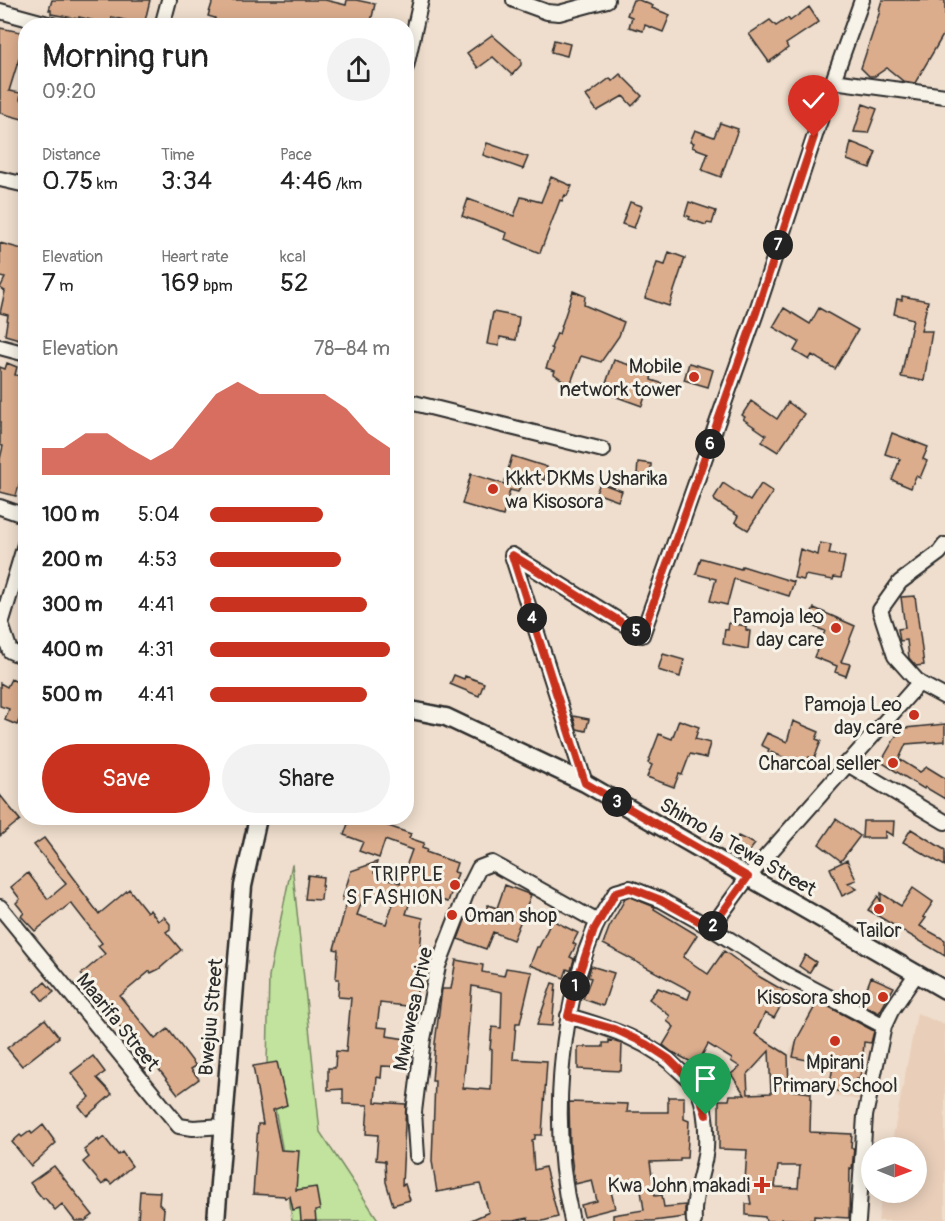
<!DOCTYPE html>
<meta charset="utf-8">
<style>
:root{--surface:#fff;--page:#f2f2f2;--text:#222;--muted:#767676;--accent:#c8321e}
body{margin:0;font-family:Pangolin,sans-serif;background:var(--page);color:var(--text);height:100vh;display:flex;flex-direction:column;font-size:22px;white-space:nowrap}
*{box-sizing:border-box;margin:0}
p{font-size:20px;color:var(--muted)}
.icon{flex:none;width:33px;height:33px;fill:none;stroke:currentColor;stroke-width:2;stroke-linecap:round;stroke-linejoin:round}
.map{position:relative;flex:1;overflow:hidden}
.details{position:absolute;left:18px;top:18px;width:396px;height:807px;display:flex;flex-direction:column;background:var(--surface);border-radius:24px;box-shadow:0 3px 15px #0003}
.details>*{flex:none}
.needle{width:39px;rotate:91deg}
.controls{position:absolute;left:861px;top:1137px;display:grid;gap:12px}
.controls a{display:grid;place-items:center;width:66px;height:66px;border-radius:50%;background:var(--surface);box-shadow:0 3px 15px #0003;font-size:30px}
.pin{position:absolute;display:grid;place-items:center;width:51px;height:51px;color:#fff;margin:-62px -26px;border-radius:50% 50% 50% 0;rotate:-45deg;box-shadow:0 0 6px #0007}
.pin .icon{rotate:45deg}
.km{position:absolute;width:30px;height:30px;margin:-15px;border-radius:50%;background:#222;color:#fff;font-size:16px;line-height:30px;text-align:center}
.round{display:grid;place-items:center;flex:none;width:63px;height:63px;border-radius:32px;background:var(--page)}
.head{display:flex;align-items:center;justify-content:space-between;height:102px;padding:0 24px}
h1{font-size:33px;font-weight:600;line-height:45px}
.metrics{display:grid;grid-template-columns:repeat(3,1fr);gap:9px;height:102px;padding:6px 24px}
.metrics div{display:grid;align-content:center}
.metrics b{font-size:26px;font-weight:600}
.metrics small{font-size:16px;font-weight:400}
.metrics p{font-size:16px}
.chart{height:168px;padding:12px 24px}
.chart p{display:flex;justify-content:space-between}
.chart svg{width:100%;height:108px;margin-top:6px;fill:var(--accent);opacity:.7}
.button{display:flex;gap:12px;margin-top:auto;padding:12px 24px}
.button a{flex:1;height:69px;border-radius:36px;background:var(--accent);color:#fff;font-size:24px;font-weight:600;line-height:69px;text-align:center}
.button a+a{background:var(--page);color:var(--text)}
ul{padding:0 24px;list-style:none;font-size:20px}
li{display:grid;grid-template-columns:96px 72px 1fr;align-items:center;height:45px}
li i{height:15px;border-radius:8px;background:var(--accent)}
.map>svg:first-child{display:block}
.built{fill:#e9cfba}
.green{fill:#c1e39d;stroke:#768764;stroke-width:1.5}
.building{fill:#dbad8d;stroke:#2b2b2b;stroke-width:1.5;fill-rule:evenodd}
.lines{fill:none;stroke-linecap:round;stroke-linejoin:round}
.minor-casing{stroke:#2b2b2b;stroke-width:18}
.tertiary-casing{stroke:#2b2b2b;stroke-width:21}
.minor{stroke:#f7f3e8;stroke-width:14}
.tertiary{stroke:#f7f3e8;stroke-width:16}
.route-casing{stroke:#fff;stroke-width:12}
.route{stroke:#c8321e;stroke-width:8}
.poi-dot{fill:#c8321e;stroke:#f7f3e8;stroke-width:2}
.labels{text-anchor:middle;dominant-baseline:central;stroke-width:6;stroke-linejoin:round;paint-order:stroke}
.poi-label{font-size:20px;fill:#2b2b2b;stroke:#f7f3e8;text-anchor:end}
.street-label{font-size:20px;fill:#2b2b2b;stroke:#f7f3e8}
</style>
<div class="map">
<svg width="945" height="1221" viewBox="0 0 945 1221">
<rect width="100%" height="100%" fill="#efdecd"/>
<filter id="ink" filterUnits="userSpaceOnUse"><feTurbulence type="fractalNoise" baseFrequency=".0167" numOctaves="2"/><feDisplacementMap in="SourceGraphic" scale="12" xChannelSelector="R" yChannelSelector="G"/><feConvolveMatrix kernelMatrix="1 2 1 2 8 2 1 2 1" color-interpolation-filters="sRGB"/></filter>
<g filter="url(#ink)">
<!-- built -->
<path class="built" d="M818,996L878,1029L862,1101L794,1086L789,1053Z
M917,1013L945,1025V1221H878L882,1193L916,1192V1148L891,1147Z"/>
<!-- green -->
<path class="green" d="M292,864L320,1132L379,1221H292L287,1174L267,1065L269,976Z"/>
<!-- building -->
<path class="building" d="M52,0H150L144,25L112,17L111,25L79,17V19L51,14V10H49Z
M213,0H325L346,5L347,0H356L375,4L370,26H214L215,18L208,16Z
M633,0H639L653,6L652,8L670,15L663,32L645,25L643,31L629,27L632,17L627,15Z
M882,0H945V32L915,83L903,81L887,68L875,76H869L861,68L880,11L879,10Z
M809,7L819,22L786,44L788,48L769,62L749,34L770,20L776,26L788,18L790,21Z
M0,28L26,33V53L21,52L9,91L21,93L20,100L26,101V120L0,113Z
M492,35L521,60V65L512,75L493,57L478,68L467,53Z
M554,40L570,44L567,56L551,52Z
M620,74L642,96L632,106L623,96L597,111L586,96L610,78L612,81Z
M863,104L877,109L868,133L854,132Z
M720,123L738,129L721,177L702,170L708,153L692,147L694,143L690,142L695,130L714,137Z
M851,142L876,152L870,168L847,160Z
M487,143L528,157L523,169L483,155Z
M551,177L572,186L567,196L565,195L562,201L560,200L540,253L505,239L507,233L462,216L468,199L514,216L521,197L541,202Z
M630,202L642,206L634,228L622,224Z
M689,202L716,211L712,224L707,223L706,225L689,219L690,217L685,215Z
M0,243L26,250V341L5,335L8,315L0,313L5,291L0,288L5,278L0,277Z
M669,252L685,258L669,306L645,298L657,263L665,265Z
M573,291L585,296L584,305L624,322L619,336L601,362L581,356L570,385L554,374L555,371L546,368L553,349L551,348L557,333L559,334Z
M902,296L928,301L921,331H932L924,381L901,377L913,319L894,314L897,299L902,300Z
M784,308L810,324L819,308L858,330L835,369L812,355L809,360L794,351L799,342L773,327Z
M493,312L519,317L516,340L500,337L499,346L487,344Z
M614,360L652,372L651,380L664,384L660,395L647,390L642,406L603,392Z
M7,363L17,367L15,375L26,377V475L22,474L16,496L0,492V459L3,446L0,445V367L5,369Z
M689,363L713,370L708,387L684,380Z
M751,401L777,419L788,402L804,414L778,452L762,442L766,435L743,419L745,417L742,415Z
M892,433L928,447L923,459L927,461L920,478L916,476L911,488L892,480L900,459L885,454Z
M512,456L547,467L544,480L531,477L529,484L522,482L518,492L510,490L503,516L462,504L471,474L504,484Z
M638,462L651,464V476L637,474Z
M600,483L622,491L618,501L596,493Z
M723,483L750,501L761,484L773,492L748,530L735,522L738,516L715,501L714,498Z
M820,543L831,545L829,554L845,557L841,578L834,577L833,580L805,575L804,580L794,578L800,549L818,555Z
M701,558L741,569L742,566L794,582L789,596L734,579L727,605L710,601L716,579L696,574Z
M915,596L924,665L916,666L909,658L907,640L900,641L898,629L905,628L901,597Z
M814,608L855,626L841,662L850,664L846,676L835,672L837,666L814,657L825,631L807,624Z
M729,623L746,626V630L750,631L748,649L723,644L725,629L728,630Z
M663,654L684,660L680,677L658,670Z
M454,675L464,679L465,676L484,683L479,696L450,684Z
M11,679L26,686V716L21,715L17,725L5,720L9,709L0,706V683L7,687Z
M573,716L589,719L586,731L577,729Z
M679,720L699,727L695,739L710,743L706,758L690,754L682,775L679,774L674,787L647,777L652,765L648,763L659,734L672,739Z
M793,721L819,732L816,739L821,741L814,759L809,757L805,766L768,751L769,749L761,745L767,733L787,742Z
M945,724V741L906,744L899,759L920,772L927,767L945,778V799L925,787L924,789L881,762L896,736L895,729Z
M0,795L20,820L0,836Z
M350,818H366L411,834L409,838L424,843L422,848L427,850L426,852L457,863L454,872L458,873L448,902L413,892L406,914L423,918L420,951L422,952L415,1007L380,1003L377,1027L388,1028L387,1036L412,1040L411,1056H408L407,1067L382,1066L381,1078L377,1077L375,1102L406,1104L402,1185L405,1184L410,1200L393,1205L386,1182L385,1161L376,1160L378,1135L366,1134L368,1105L343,1104V1089L328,1090V1068H335L336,1051L346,1052L351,998L338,997L339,979H336L338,950L334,949L347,902L342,900L351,871L377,862L374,873L400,883L412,850L385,840L379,858L359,851L363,842L344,835ZM366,891L394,901L386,924L357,915Z
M836,819L860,836L841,861L819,844Z
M863,821H894L893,836L885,831V838H862Z
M911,829L945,850V866L903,842Z
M738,836L755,844L747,854L734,847Z
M44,838L80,886L79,887L99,914L129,889L147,912L150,910L158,921L164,917L170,924V929L166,932L181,950L159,969L151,973L150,971L120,996L155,1039L168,1029L196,1066L191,1069L199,1079L178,1094L154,1063L144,1069L138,1061L143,1058L115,1021L117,1019L81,974L105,954L98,946L102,943L71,903L35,931L21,916L24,913L16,903L20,899L11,887L28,873L48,899L66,884L34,845Z
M847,860L856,880L848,883L857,889L842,896L830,868Z
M308,875L323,877L321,900L305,899Z
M505,885L531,895L513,940L493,932L486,949L458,939L467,915L473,917L475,912L484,915L488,905L497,908Z
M913,888L933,902L923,917L926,918L920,926L945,940V956L868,910L878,896L881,902V893L901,906Z
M630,897L655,907L654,909L697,935L683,957L708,974L724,951L760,977L788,993L774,1018L765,1013L755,1034L788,1055L789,1090L811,1093L810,1132L852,1134L851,1148H854L852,1169L850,1168L849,1218L814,1216V1220L781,1219V1221H766L765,1217L746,1215V1204H751L747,1182L745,1181L747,1150L719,1149V1100H729L730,1095H745L731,1074L740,1067L731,1061L732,1059L708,1044L697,1065L672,1052L663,1045L674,1027L667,1021L670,1016L649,999L658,988L688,999L691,991L603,944L609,928L625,899ZM769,1051L771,1093L748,1094L747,1075ZM778,1166H800L798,1188L775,1187Z
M552,920L578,933L573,943L576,945L570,957L574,959L571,971L567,969L564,978L530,965L537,947H539Z
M805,955L816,962L809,973L799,966Z
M456,960L483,965L482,972L504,976L506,968L532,972L520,1023H516L513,1059L547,1061L542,1135H535V1139L532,1140L534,1170L545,1167L558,1217L543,1221H529L528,1218L513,1221H469L489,1212L480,1184L437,1192L432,1161L435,1081H432L435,1043L442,989H451ZM472,986L502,992L501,1028L492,1027L490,1049L492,1050L491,1090L463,1088Z
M591,966L614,973L603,1006L583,999L591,978L588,977Z
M871,977L894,987L879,1013L861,1004Z
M45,982L54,992L43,1001L35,991Z
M552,983L556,984L552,1026L537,1025Z
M818,1001L874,1031L871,1043L864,1042L862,1068L859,1080L857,1079L854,1094L829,1090L833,1066L793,1057L797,1039Z
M45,1019L59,1037L22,1066L7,1048Z
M609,1040L622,1044L621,1071L578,1069V1047H603V1043H609Z
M93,1056L105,1072L97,1078L112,1094L87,1116L79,1106L90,1097L71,1073Z
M277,1062L287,1105L273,1110L281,1150L299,1151L296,1190L316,1187L320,1210L315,1211L316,1221H301L300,1208L293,1210L290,1196L285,1198L284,1196L253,1194L258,1124H263L253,1066Z
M668,1097H684V1119L689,1121L687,1158H680V1161L650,1162L655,1196L662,1195L664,1207L685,1205V1217L653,1221H613V1215L644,1210L639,1178L610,1187L615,1208L584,1216L581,1205L597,1201L592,1180L575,1184L570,1148L569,1102L628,1104L627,1112H668Z
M43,1125L56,1143L31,1166L12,1142L20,1135L22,1137L30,1131L32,1134Z
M104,1137L118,1155L122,1152L132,1166L111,1184L107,1180L102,1185L83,1162L89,1157L84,1150L98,1139L99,1141Z
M54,1166L93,1215L85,1221H75L62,1204L55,1210L45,1198L43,1199L30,1183Z
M140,1191L160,1192L159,1204L164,1209L163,1221H138Z"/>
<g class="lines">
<!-- minor casing -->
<g class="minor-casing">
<path id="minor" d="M514,0L547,12L559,13L607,0
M0,11L55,26
M162,26L169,0
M406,67L421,0
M833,81L945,96
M0,179L26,185
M0,347L26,354
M406,401L603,450
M0,507L26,516
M26,541L1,624L10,651L26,658
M919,683L945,697
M846,763L945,822
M585,783L512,555L642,635L756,313L833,81L862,0
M0,907L179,1126L193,1128L224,1126
M711,928L748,877L919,683L895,656L880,610L900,582L939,553L945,545
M568,1016C610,1028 651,1041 682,1073C687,1078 695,1083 698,1090C706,1108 707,1128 706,1148C704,1172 692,1196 694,1221
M417,1156L414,1112L423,1039L438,966L466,894L479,868L492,863L598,922
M572,1221C550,1129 558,1015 595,928C601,915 609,904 616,892L630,888L661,900L711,928L783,973L884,1026
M858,1221L865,1116L884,1026L891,1011L917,973"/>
</g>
<!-- tertiary casing -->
<g class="tertiary-casing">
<path id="tertiary" d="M406,709L446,717L585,783L945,990
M216,1221L243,886L258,818"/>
</g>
<!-- minor -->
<use href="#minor" class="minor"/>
<!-- tertiary -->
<use href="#tertiary" class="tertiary"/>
</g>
</g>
<g class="lines" filter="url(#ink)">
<!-- route casing -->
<g class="route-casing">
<path id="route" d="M706,1115L697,1087L669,1059L646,1044L614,1029L568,1016L576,983L594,930L616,892L630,888L661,900L711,928L748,877L585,783L512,555L642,635L756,313L814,137"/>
</g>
<!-- route -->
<use href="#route" class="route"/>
</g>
<!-- markers -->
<g class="poi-dot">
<circle cx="694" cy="377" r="6"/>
<circle cx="493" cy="489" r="6"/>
<circle cx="836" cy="628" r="6"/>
<circle cx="914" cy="715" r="6"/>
<circle cx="893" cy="763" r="6"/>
<circle cx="455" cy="885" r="6"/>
<circle cx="879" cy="909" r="6"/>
<circle cx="452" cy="915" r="6"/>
<circle cx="883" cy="997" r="6"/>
<circle cx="835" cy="1041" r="6"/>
<path d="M759 1176h6v6h6v6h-6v6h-6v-6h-6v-6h6z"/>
</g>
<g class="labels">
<!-- poi labels -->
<g class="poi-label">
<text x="682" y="366">Mobile<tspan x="682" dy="23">network tower</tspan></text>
<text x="505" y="478" text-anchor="start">Kkkt DKMs Usharika<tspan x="505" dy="23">wa Kisosora</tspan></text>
<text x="824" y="616">Pamoja leo<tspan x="824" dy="23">day care</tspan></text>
<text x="902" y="704">Pamoja Leo<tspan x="902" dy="23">day care</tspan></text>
<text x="881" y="763">Charcoal seller</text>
<text x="443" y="874">TRIPPLE<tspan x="443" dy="23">S FASHION</tspan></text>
<text x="464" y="915" text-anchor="start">Oman shop</text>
<text x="879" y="930" text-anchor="middle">Tailor</text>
<text x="871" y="997">Kisosora shop</text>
<text x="835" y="1062" text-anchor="middle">Mpirani<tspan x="835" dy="23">Primary School</tspan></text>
<text x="750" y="1185">Kwa John makadi</text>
</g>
<!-- street labels -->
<g class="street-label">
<text transform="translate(738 847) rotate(30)">Shimo la Tewa Street</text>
<text transform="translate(413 1009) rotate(-78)">Mwawesa Drive</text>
<text transform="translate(211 1017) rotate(-85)">Bwejuu Street</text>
<text transform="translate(118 1022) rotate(51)">Maarifa Street</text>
</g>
</g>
</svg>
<div class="controls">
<a><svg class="needle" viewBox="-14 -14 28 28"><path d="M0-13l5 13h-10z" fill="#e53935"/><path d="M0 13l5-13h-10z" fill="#767676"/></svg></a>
</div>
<div class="pin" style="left:706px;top:1115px;background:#1e9e55"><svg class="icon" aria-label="arrive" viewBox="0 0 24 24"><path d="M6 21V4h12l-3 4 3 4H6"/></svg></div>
<div class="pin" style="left:814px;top:137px;background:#d93025"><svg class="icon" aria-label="check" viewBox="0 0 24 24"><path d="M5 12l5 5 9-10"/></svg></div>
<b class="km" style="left:575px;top:986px">1</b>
<b class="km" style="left:713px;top:926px">2</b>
<b class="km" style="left:617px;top:802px">3</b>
<b class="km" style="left:532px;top:618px">4</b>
<b class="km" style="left:636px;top:631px">5</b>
<b class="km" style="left:710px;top:444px">6</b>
<b class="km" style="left:778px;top:245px">7</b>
<section class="details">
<div class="head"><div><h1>Morning run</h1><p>09:20</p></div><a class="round"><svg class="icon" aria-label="share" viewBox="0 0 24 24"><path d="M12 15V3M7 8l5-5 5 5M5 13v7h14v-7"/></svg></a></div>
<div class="metrics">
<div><p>Distance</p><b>0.75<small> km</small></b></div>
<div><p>Time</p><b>3:34</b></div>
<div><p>Pace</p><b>4:46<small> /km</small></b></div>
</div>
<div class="metrics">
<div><p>Elevation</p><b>7<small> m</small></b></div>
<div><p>Heart rate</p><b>169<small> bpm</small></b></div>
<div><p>kcal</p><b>52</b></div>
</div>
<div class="chart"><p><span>Elevation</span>78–84 m</p>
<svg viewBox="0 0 160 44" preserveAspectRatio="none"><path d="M0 44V33L10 33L20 27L30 27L40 33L50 38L60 33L70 22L80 11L90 6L100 11L110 11L120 11L130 11L140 17L150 27L160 33V44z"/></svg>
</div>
<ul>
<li><b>100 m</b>5:04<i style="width:63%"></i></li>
<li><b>200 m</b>4:53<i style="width:73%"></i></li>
<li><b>300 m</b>4:41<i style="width:87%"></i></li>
<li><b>400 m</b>4:31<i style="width:100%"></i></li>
<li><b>500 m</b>4:41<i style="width:87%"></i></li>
</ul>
<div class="button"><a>Save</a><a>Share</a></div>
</section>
</div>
